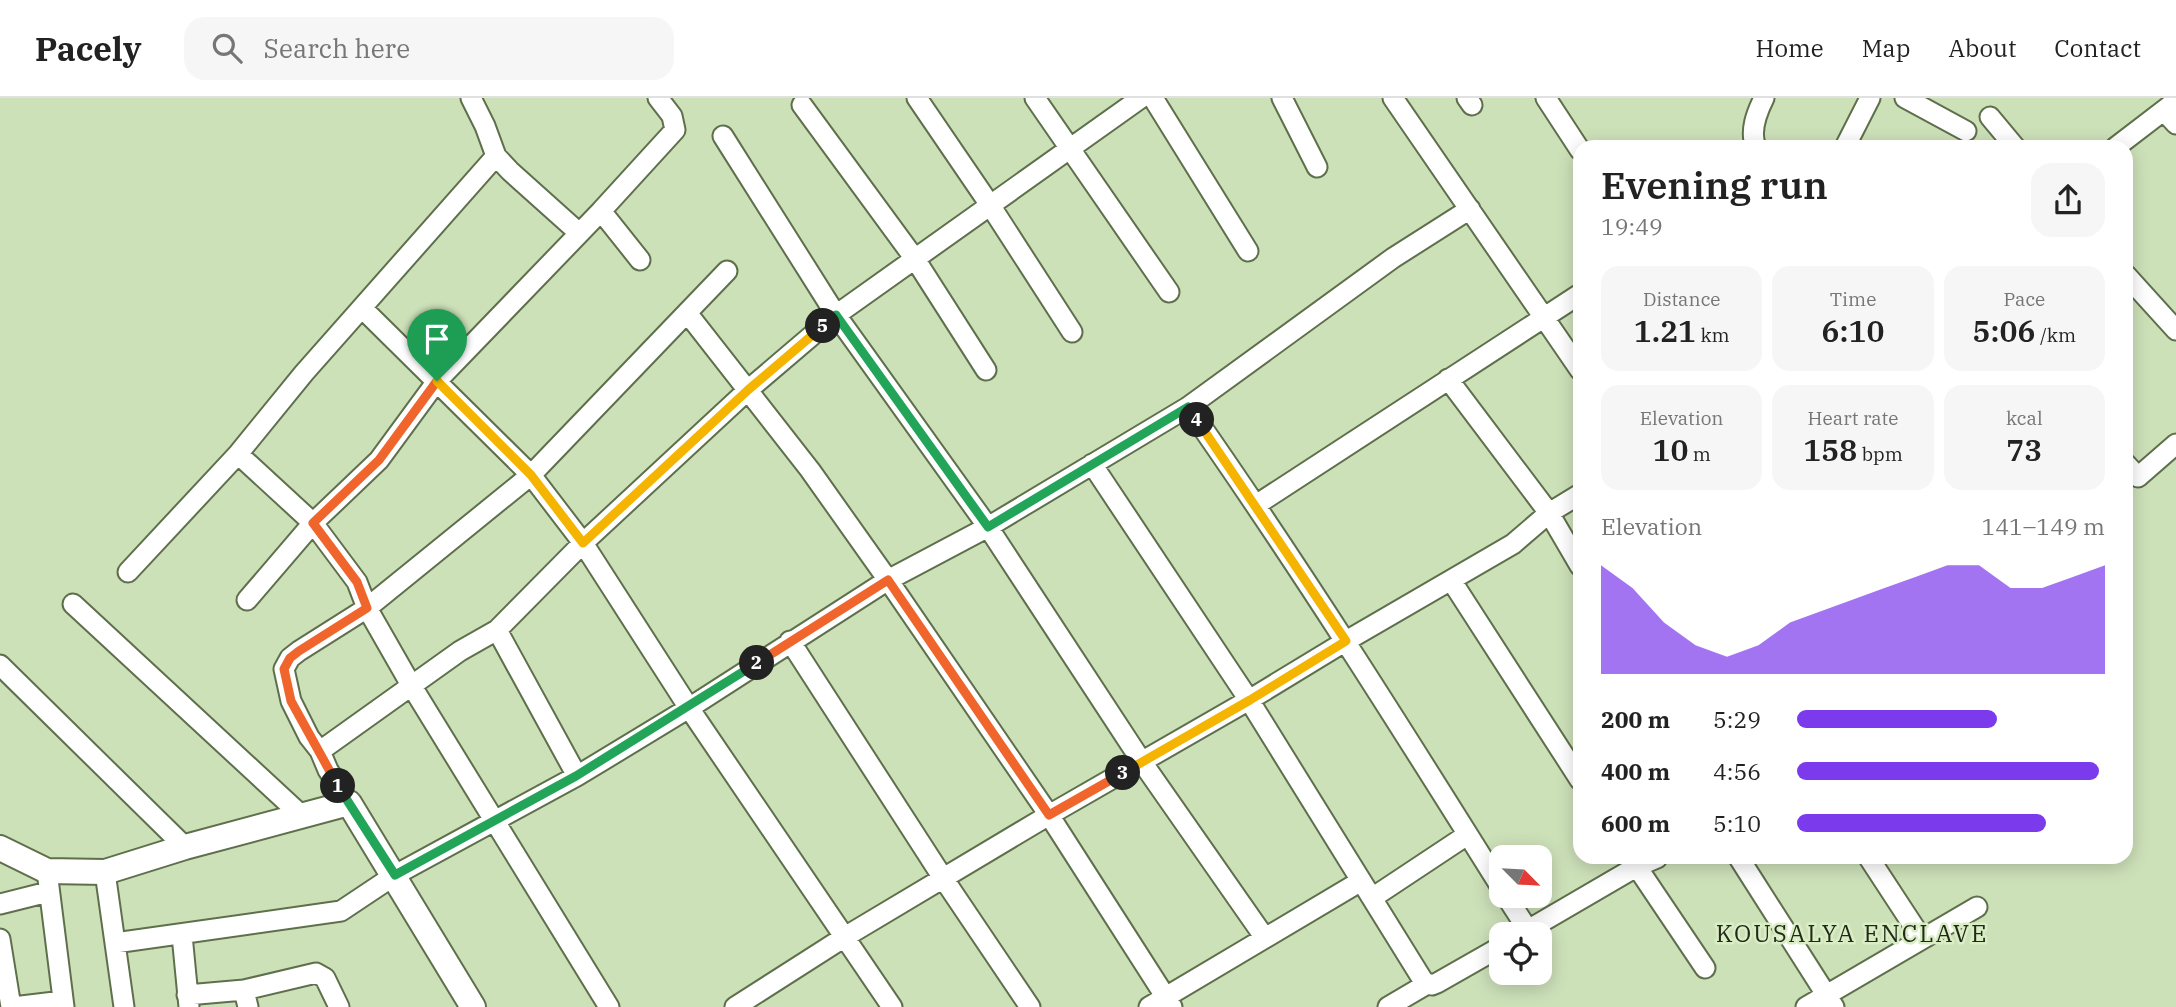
<!DOCTYPE html>
<meta charset="utf-8">
<style>
:root{--surface:#fff;--page:#f6f6f6;--text:#222;--muted:#767676;--line:#e0e0e0;--accent:#7c3aed}
body{margin:0;font-family:"IBM Plex Serif",serif;background:var(--page);color:var(--text);height:100vh;display:flex;flex-direction:column;font-size:26px;white-space:nowrap}
*{box-sizing:border-box;margin:0}
p{font-size:23px;color:var(--muted)}
.icon{flex:none;width:38px;height:38px;fill:none;stroke:currentColor;stroke-width:2;stroke-linecap:round;stroke-linejoin:round}
.map{position:relative;flex:1;overflow:hidden}
.drawer{position:absolute;left:1573px;top:42px;width:560px;height:724px;display:flex;flex-direction:column;background:var(--surface);border-radius:21px;box-shadow:0 4px 18px #0003}
.drawer>*{flex:none}
.needle{width:46px;rotate:114deg}
.tools{position:absolute;left:1489px;top:747px;display:grid;gap:14px}
.tools a{display:grid;place-items:center;width:63px;height:63px;border-radius:14px;background:var(--surface);box-shadow:0 4px 18px #0003;font-size:35px}
.pin{position:absolute;display:grid;place-items:center;width:60px;height:60px;color:#fff;margin:-72px -30px;border-radius:50% 50% 50% 0;rotate:-45deg;box-shadow:0 0 7px #0007}
.pin .icon{rotate:45deg}
.km{position:absolute;width:35px;height:35px;margin:-18px;border-radius:50%;background:#222;color:#fff;font-size:19px;line-height:35px;text-align:center}
.round{display:grid;place-items:center;flex:none;width:74px;height:74px;border-radius:21px;background:var(--page)}
.headline{display:flex;align-items:center;justify-content:space-between;height:119px;padding:0 28px}
h1{font-size:38px;font-weight:600;line-height:52px}
.figures{display:grid;grid-template-columns:repeat(3,1fr);gap:10px;height:119px;padding:7px 28px}
.figures div{display:grid;align-content:center;border-radius:18px;background:var(--page);text-align:center}
.figures b{font-size:30px;font-weight:600}
.figures small{font-size:19px;font-weight:400}
.figures p{font-size:19px}
.chart{height:196px;padding:14px 28px}
.chart p{display:flex;justify-content:space-between}
.chart svg{width:100%;height:126px;margin-top:7px;fill:var(--accent);opacity:.7}
ul{padding:0 28px;list-style:none;font-size:23px}
li{display:grid;grid-template-columns:112px 84px 1fr;align-items:center;height:52px}
li i{height:18px;border-radius:9px;background:var(--accent)}
header{display:flex;align-items:center;gap:42px;box-sizing:border-box;height:98px;padding:0 35px;background:var(--surface);border-bottom:2px solid var(--line)}
header strong{font-size:33px}
nav{display:flex;gap:38px;margin-inline-start:auto;font-size:24px}
.search{width:490px;height:63px;background:var(--page);display:flex;align-items:center;gap:18px;box-sizing:border-box;padding:0 24px;border-radius:21px;color:var(--muted);font-size:26px}
.map>svg:first-child{display:block}
.lines{fill:none;stroke-linecap:round;stroke-linejoin:round}
.minor-casing{stroke:#5e6f4c;stroke-width:23}
.tertiary-casing{stroke:#5e6f4c;stroke-width:28}
.minor{stroke:#fff;stroke-width:19}
.tertiary{stroke:#fff;stroke-width:24}
.split-1-casing{stroke:#fff;stroke-width:14}
.split-2-casing{stroke:#fff;stroke-width:14}
.split-3-casing{stroke:#fff;stroke-width:14}
.split-4-casing{stroke:#fff;stroke-width:14}
.split-5-casing{stroke:#fff;stroke-width:14}
.split-6-casing{stroke:#fff;stroke-width:14}
.split-1{stroke:#f0652b;stroke-width:9}
.split-2{stroke:#22a559;stroke-width:9}
.split-3{stroke:#f0652b;stroke-width:9}
.split-4{stroke:#f5b400;stroke-width:9}
.split-5{stroke:#22a559;stroke-width:9}
.split-6{stroke:#f5b400;stroke-width:9}
.labels{text-anchor:middle;dominant-baseline:central;stroke-width:5;stroke-linejoin:round;paint-order:stroke}
.neighbourhood-label{font-size:24px;letter-spacing:2px;fill:#22291a;stroke:#daeec6}
</style>
<header>
<strong>Pacely</strong>
<div class="search"><svg class="icon" aria-label="search" viewBox="0 0 24 24"><circle cx="10" cy="10" r="6"/><path d="M15 15l6 6"/></svg>Search here</div>
<nav><a>Home</a><a>Map</a><a>About</a><a>Contact</a></nav>
</header>
<div class="map">
<svg width="2176" height="909" viewBox="0 0 2176 909">
<rect width="100%" height="100%" fill="#cde1b9"/>
<g class="lines">
<!-- minor casing -->
<g class="minor-casing">
<path id="minor" d="M471,0L485,28L496,58L510,73L578,134
M917,0L990,107L1072,234
M1035,0L1169,194
M1153,0L1248,153
M1282,0L1317,69
M1393,0L1580,272
M1467,0L1472,7
M1546,0L1580,52
M1905,0L1966,33
M802,7L915,161L986,272
M2164,13L2176,26
M1990,19L2015,49
M723,38L836,217L988,429L1142,664L1265,840
M1756,49C1749,33 1757,14 1764,0
M1845,49L1870,0
M2116,49L2176,3
M601,113L640,162
M727,173L531,377L583,445L689,610L892,909
M2126,177L2176,232
M688,216L810,372L888,482L1049,717L1172,909
M1448,281L1549,415L1580,468
M1188,309C1298,466 1400,628 1502,791
M238,356L313,425L357,484L367,510L411,587L609,909
M1092,366L1249,602L1424,884L1432,887L1437,885L1502,848
M2126,366L2138,379L2176,346
M1256,407L1580,196
M128,474L238,356L304,275L496,58
M1451,482L1580,682
M247,502L313,425L379,362L437,283L601,113L675,32L672,18L658,0
M73,506L301,717
M497,532L577,678
M790,543L943,780L1030,909
M0,567L185,749
M320,653L460,553L497,532L583,445L748,292L836,217L1141,0
M349,705L328,672L320,653L309,639L291,603L284,571L290,560L299,553L367,510L531,377L363,211
M1631,760L1705,870
M1739,760L1834,909
M1869,760L1922,841
M47,773L64,909
M105,774L124,909
M1506,798L1528,832
M1372,800L1467,737
M0,806L48,794
M1521,836L1636,769L1657,760
M182,837L189,909
M0,841L11,909
M115,845L341,813L395,777L577,678L689,610L888,482L988,429L1188,309L1393,160L1470,111
M244,892L316,875L325,880L339,909
M187,897L244,892L248,909
M13,909L63,903
M735,909L843,840L1049,717L1249,602L1346,543L1513,446L1549,415L1580,396
M1149,909L1361,783
M1388,909L1427,886
M1806,909L1977,809"/>
</g>
<!-- tertiary casing -->
<g class="tertiary-casing">
<path id="tertiary" d="M0,750L47,773L105,774L185,749L349,705L473,909"/>
</g>
<!-- minor -->
<use href="#minor" class="minor"/>
<!-- tertiary -->
<use href="#tertiary" class="tertiary"/>
</g>
<g class="lines">
<!-- split-1 casing -->
<g class="split-1-casing">
<path id="split-1" d="M338,688L291,603L284,571L290,560L299,553L367,510L357,484L313,425L379,362L437,283"/>
</g>
<!-- split-2 casing -->
<g class="split-2-casing">
<path id="split-2" d="M338,688L395,777L576,678L757,565"/>
</g>
<!-- split-3 casing -->
<g class="split-3-casing">
<path id="split-3" d="M757,565L888,482L1049,717L1123,675"/>
</g>
<!-- split-4 casing -->
<g class="split-4-casing">
<path id="split-4" d="M1123,675L1250,602L1346,543L1197,322"/>
</g>
<!-- split-5 casing -->
<g class="split-5-casing">
<path id="split-5" d="M823,228L836,217L988,429L1188,309L1197,322"/>
</g>
<!-- split-6 casing -->
<g class="split-6-casing">
<path id="split-6" d="M437,283L531,377L583,445L748,292L823,228"/>
</g>
<!-- split-1 -->
<use href="#split-1" class="split-1"/>
<!-- split-2 -->
<use href="#split-2" class="split-2"/>
<!-- split-3 -->
<use href="#split-3" class="split-3"/>
<!-- split-4 -->
<use href="#split-4" class="split-4"/>
<!-- split-5 -->
<use href="#split-5" class="split-5"/>
<!-- split-6 -->
<use href="#split-6" class="split-6"/>
</g>
<g class="labels">
<!-- neighbourhood labels -->
<g class="neighbourhood-label">
<text x="1852" y="835">KOUSALYA ENCLAVE</text>
</g>
</g>
</svg>
<div class="tools">
<a><svg class="needle" viewBox="-14 -14 28 28"><path d="M0-13l5 13h-10z" fill="#e53935"/><path d="M0 13l5-13h-10z" fill="#767676"/></svg></a>
<a><svg class="icon" aria-label="locate" viewBox="0 0 24 24"><circle cx="12" cy="12" r="6"/><path d="M12 2v4M12 18v4M2 12h4M18 12h4"/></svg></a>
</div>
<div class="pin" style="left:437px;top:283px;background:#1e9e55"><svg class="icon" aria-label="arrive" viewBox="0 0 24 24"><path d="M6 21V4h12l-3 4 3 4H6"/></svg></div>
<b class="km" style="left:338px;top:688px">1</b>
<b class="km" style="left:757px;top:565px">2</b>
<b class="km" style="left:1123px;top:675px">3</b>
<b class="km" style="left:1197px;top:322px">4</b>
<b class="km" style="left:823px;top:228px">5</b>
<section class="drawer">
<div class="headline"><div><h1>Evening run</h1><p>19:49</p></div><a class="round"><svg class="icon" aria-label="share" viewBox="0 0 24 24"><path d="M12 15V3M7 8l5-5 5 5M5 13v7h14v-7"/></svg></a></div>
<div class="figures">
<div><p>Distance</p><b>1.21<small> km</small></b></div>
<div><p>Time</p><b>6:10</b></div>
<div><p>Pace</p><b>5:06<small> /km</small></b></div>
</div>
<div class="figures">
<div><p>Elevation</p><b>10<small> m</small></b></div>
<div><p>Heart rate</p><b>158<small> bpm</small></b></div>
<div><p>kcal</p><b>73</b></div>
</div>
<div class="chart"><p><span>Elevation</span>141–149 m</p>
<svg viewBox="0 0 160 44" preserveAspectRatio="none"><path d="M0 44V6L10 14L20 26L30 34L40 38L50 34L60 26L70 22L80 18L90 14L100 10L110 6L120 6L130 14L140 14L150 10L160 6V44z"/></svg>
</div>
<ul>
<li><b>200 m</b>5:29<i style="width:65%"></i></li>
<li><b>400 m</b>4:56<i style="width:98%"></i></li>
<li><b>600 m</b>5:10<i style="width:81%"></i></li>
</ul>
</section>
</div>
